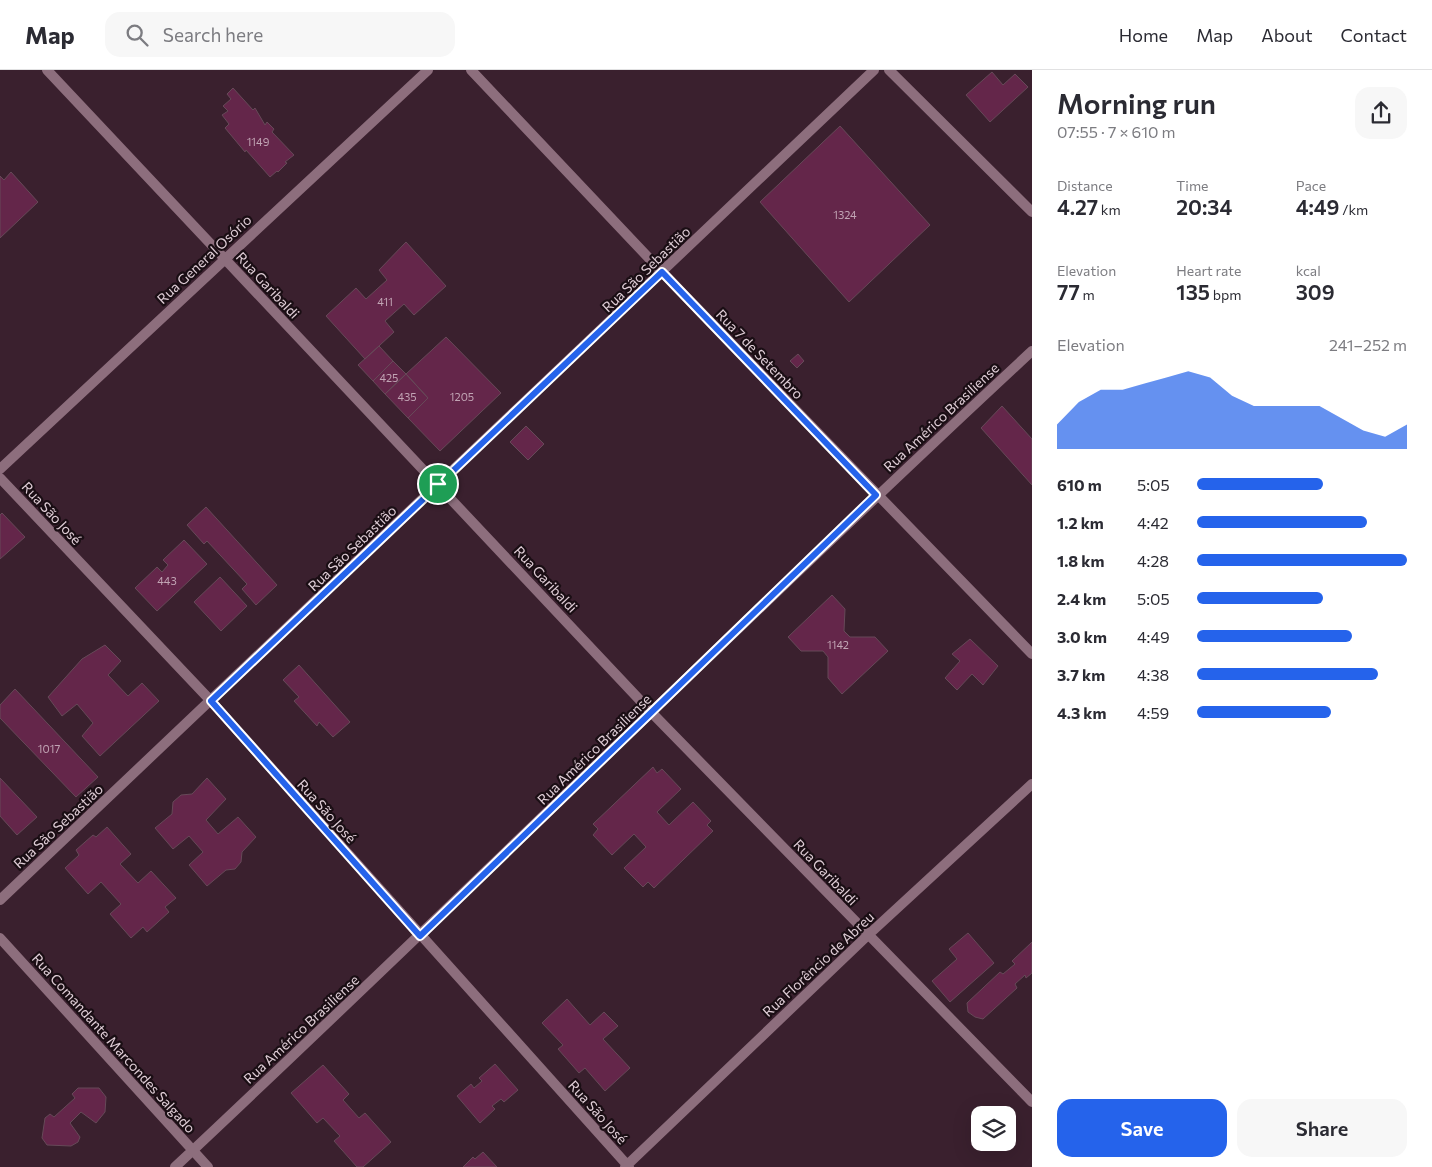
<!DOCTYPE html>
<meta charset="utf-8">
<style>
:root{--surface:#fff;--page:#f7f7f7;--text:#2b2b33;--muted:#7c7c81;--line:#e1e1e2;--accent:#2563eb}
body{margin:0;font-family:Commissioner,sans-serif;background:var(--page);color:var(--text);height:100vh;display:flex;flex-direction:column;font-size:19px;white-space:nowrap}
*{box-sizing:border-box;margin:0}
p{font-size:16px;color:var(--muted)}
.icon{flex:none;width:28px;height:28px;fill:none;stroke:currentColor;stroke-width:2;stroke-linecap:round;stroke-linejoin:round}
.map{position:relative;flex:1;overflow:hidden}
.panel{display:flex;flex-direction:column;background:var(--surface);width:400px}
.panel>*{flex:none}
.controls{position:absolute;left:971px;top:1036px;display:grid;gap:10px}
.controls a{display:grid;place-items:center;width:45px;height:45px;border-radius:10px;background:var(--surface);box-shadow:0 5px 20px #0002;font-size:25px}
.pin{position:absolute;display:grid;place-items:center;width:42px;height:42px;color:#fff;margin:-21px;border:2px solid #fff;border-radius:50%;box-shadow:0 1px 5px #0007}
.round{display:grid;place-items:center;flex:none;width:52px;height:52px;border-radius:15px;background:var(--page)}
.head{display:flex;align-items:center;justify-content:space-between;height:85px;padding:0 25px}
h1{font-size:28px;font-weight:600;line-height:38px}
.stats{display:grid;grid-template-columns:repeat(3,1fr);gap:8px;height:85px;padding:5px 25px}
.stats div{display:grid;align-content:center}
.stats b{font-size:21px;font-weight:600}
.stats small{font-size:14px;font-weight:400}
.stats p{font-size:14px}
.chart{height:140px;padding:10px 25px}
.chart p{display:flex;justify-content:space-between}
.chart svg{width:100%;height:90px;margin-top:5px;fill:var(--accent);opacity:.7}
.button{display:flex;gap:10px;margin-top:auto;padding:10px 25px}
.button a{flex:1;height:58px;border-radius:15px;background:var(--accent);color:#fff;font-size:20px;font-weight:600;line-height:58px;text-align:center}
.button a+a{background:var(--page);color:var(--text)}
ul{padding:0 25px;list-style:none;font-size:16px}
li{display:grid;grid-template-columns:80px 60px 1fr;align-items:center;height:38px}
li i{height:12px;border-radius:6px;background:var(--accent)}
header{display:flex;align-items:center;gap:30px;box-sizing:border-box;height:70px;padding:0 25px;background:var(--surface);border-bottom:1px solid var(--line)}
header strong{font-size:24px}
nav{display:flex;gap:28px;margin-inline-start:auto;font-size:18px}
.search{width:350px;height:45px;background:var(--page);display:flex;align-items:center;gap:12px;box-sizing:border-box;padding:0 18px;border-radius:15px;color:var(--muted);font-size:19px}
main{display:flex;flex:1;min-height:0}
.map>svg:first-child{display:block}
.building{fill:#64264a;stroke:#664958}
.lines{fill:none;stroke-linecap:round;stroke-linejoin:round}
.street{stroke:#8d6e7d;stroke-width:10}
.route-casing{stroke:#fff;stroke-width:10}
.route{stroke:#2563eb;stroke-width:6}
.labels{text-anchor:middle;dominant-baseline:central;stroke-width:4.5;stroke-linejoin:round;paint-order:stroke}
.number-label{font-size:11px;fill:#c1a4b4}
.street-label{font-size:14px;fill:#e0ced7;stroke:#1a0e14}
</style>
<header>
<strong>Map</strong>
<div class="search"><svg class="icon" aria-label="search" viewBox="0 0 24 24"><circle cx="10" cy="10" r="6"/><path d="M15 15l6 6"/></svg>Search here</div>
<nav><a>Home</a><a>Map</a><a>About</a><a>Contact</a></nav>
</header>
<main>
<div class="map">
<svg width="1032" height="1097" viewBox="0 0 1032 1097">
<rect width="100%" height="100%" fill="#3a202e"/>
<!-- building -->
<path class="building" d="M992,2L1003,15L1015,4L1028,17L990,52L966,25Z
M233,18L253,40L255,38L265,55L267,52L274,59L272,62L294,85L285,92L287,93L278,102L277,101L270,107L246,80L245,82L225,58L229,54L222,45L228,41L223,36L231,29L227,24Z
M840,56L930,155L849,232L760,132Z
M11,102L38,132L0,168V106L4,110Z
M406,172L446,216L414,245L404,234L385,251L394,262L365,289L326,246L356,218L366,229L387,210L379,200Z
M446,267L501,323L440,381L408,348L428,328L406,304Z
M379,276L393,291L373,311L358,295Z
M798,284L804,291L797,298L790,291Z
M393,291L406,304L385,324L373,311Z
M406,304L428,328L408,348L385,324Z
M1002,336L1032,369V415L981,358Z
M526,356L544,374L528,390L510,372Z
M206,437L277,515L256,535L242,519L247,514L207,471L204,474L187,455Z
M2,443L25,467L0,489V445Z
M184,470L207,494L157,541L135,518L157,497L162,502L168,495L163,490Z
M220,507L247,536L221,561L194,532Z
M832,525L845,539L844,561L850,567H875L888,581L842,624L828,608V587L823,581H801L788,567Z
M970,569L998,596L983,615L972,604L957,620L945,608L960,591L952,584Z
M105,575L121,591L108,605L128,626L142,613L159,631L100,686L82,666L93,653L77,634L62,646L48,627L82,589Z
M299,595L350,652L333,667L319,652L317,656L294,631L299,627L283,610Z
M15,619L98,707L76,727L0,648V635Z
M653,697L657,703L662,699L681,719L657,742L669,755L693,732L711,751L707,755L713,761L654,818L648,812L643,817L624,798L646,777L634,764L612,785L593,765L598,759L593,754Z
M0,708L37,747L17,765L0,746Z
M207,708L226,729L206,750L218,764L238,747L256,767L242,782L241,792L235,799L226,800L207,816L189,795L203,782L189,766L173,779L155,758L172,744L173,732L181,725L192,724Z
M107,757L131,784L120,794L138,813L151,801L176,828L165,837L169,842L147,862L143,857L131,868L110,844L121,834L101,812L88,824L65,798L79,785L76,780L93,765L96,767Z
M968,863L994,893L950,932L932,911L957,889L949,879Z
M1032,872V903L1026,908L1025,905L1015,914L1017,918L983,949L975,947L968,942L967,933L1000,902L1003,904L1015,894L1012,891Z
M567,929L590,955L604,942L618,956L603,969L630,998L605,1021L585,998L579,1003L558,979L563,975L542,953Z
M495,994L518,1020L504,1032L501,1029L492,1036L495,1039L480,1053L457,1026L471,1014L474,1018L482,1011L479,1008Z
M323,995L349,1024L343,1030L359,1048L365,1043L391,1072L363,1097H357L334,1071L340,1066L323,1048L317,1053L291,1023Z
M78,1018H99L106,1027L105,1042L96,1053L81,1042L70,1053L80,1067L78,1072L71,1076L47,1075L42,1068L45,1048L50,1044L54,1047L75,1028L72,1024Z
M483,1082L497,1097H463L473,1087L475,1089Z"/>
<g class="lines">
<!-- street -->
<path class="street" d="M47,0L652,643L1032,1032
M471,0L662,202L1032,584
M889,0L1032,142
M0,399L428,0
M0,408L211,631L629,1097
M0,830L874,0
M0,868L208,1097
M175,1097C463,827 743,549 1032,281
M625,1097L867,866L1032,714"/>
</g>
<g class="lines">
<!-- route casing -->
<g class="route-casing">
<path id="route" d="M662,202L876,425L420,866L211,631Z"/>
</g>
<!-- route -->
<use href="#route" class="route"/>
</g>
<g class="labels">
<!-- number labels -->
<g class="number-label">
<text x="258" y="71">1149</text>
<text x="845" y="144">1324</text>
<text x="385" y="231">411</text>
<text x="389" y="307">425</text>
<text x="407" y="326">435</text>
<text x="462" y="326">1205</text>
<text x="167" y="510">443</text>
<text x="838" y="574">1142</text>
<text x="49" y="678">1017</text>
</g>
<!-- street labels -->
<g class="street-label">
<text transform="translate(204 189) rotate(-43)">Rua General Osório</text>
<text transform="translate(646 199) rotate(-44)">Rua São Sebastião</text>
<text transform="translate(268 215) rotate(47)">Rua Garibaldi</text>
<text transform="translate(760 284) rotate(46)">Rua 7 de Setembro</text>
<text transform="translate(941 347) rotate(-43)">Rua Américo Brasiliense</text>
<text transform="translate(52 443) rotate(47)">Rua São José</text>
<text transform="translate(352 478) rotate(-44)">Rua São Sebastião</text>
<text transform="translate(546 509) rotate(47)">Rua Garibaldi</text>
<text transform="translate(594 679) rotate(-44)">Rua Américo Brasiliense</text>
<text transform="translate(327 741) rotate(48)">Rua São José</text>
<text transform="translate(58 756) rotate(-43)">Rua São Sebastião</text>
<text transform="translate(826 802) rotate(46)">Rua Garibaldi</text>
<text transform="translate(818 894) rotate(-43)">Rua Florêncio de Abreu</text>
<text transform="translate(301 959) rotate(-43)">Rua Américo Brasiliense</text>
<text transform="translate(114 973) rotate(48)">Rua Comandante Marcondes Salgado</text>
<text transform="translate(598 1042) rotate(48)">Rua São José</text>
</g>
</g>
</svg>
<div class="controls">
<a><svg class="icon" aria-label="layers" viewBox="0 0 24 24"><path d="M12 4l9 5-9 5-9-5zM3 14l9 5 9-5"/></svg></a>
</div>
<div class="pin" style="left:438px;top:414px;background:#1e9e55"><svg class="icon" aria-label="arrive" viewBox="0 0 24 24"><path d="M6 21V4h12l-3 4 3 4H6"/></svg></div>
</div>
<section class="panel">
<div class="head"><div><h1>Morning run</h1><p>07:55 · 7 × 610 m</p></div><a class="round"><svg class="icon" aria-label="share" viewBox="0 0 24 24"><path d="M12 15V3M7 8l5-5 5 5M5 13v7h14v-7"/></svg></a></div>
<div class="stats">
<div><p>Distance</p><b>4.27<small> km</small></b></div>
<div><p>Time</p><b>20:34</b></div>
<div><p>Pace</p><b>4:49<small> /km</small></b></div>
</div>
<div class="stats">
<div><p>Elevation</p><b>77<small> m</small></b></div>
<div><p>Heart rate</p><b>135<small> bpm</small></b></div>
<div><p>kcal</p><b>309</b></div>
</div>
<div class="chart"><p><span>Elevation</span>241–252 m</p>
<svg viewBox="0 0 160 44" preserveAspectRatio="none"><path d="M0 44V32L10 21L20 15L30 15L40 12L50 9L60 6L70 9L80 18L90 23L100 23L110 23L120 23L130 29L140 35L150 38L160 32V44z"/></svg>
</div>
<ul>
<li><b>610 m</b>5:05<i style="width:60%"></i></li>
<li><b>1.2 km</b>4:42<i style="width:81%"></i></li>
<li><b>1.8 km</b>4:28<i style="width:100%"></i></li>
<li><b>2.4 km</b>5:05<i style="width:60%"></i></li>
<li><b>3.0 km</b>4:49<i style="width:74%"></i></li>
<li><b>3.7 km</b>4:38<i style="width:86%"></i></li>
<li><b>4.3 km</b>4:59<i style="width:64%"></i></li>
</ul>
<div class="button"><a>Save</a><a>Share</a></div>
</section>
</main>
